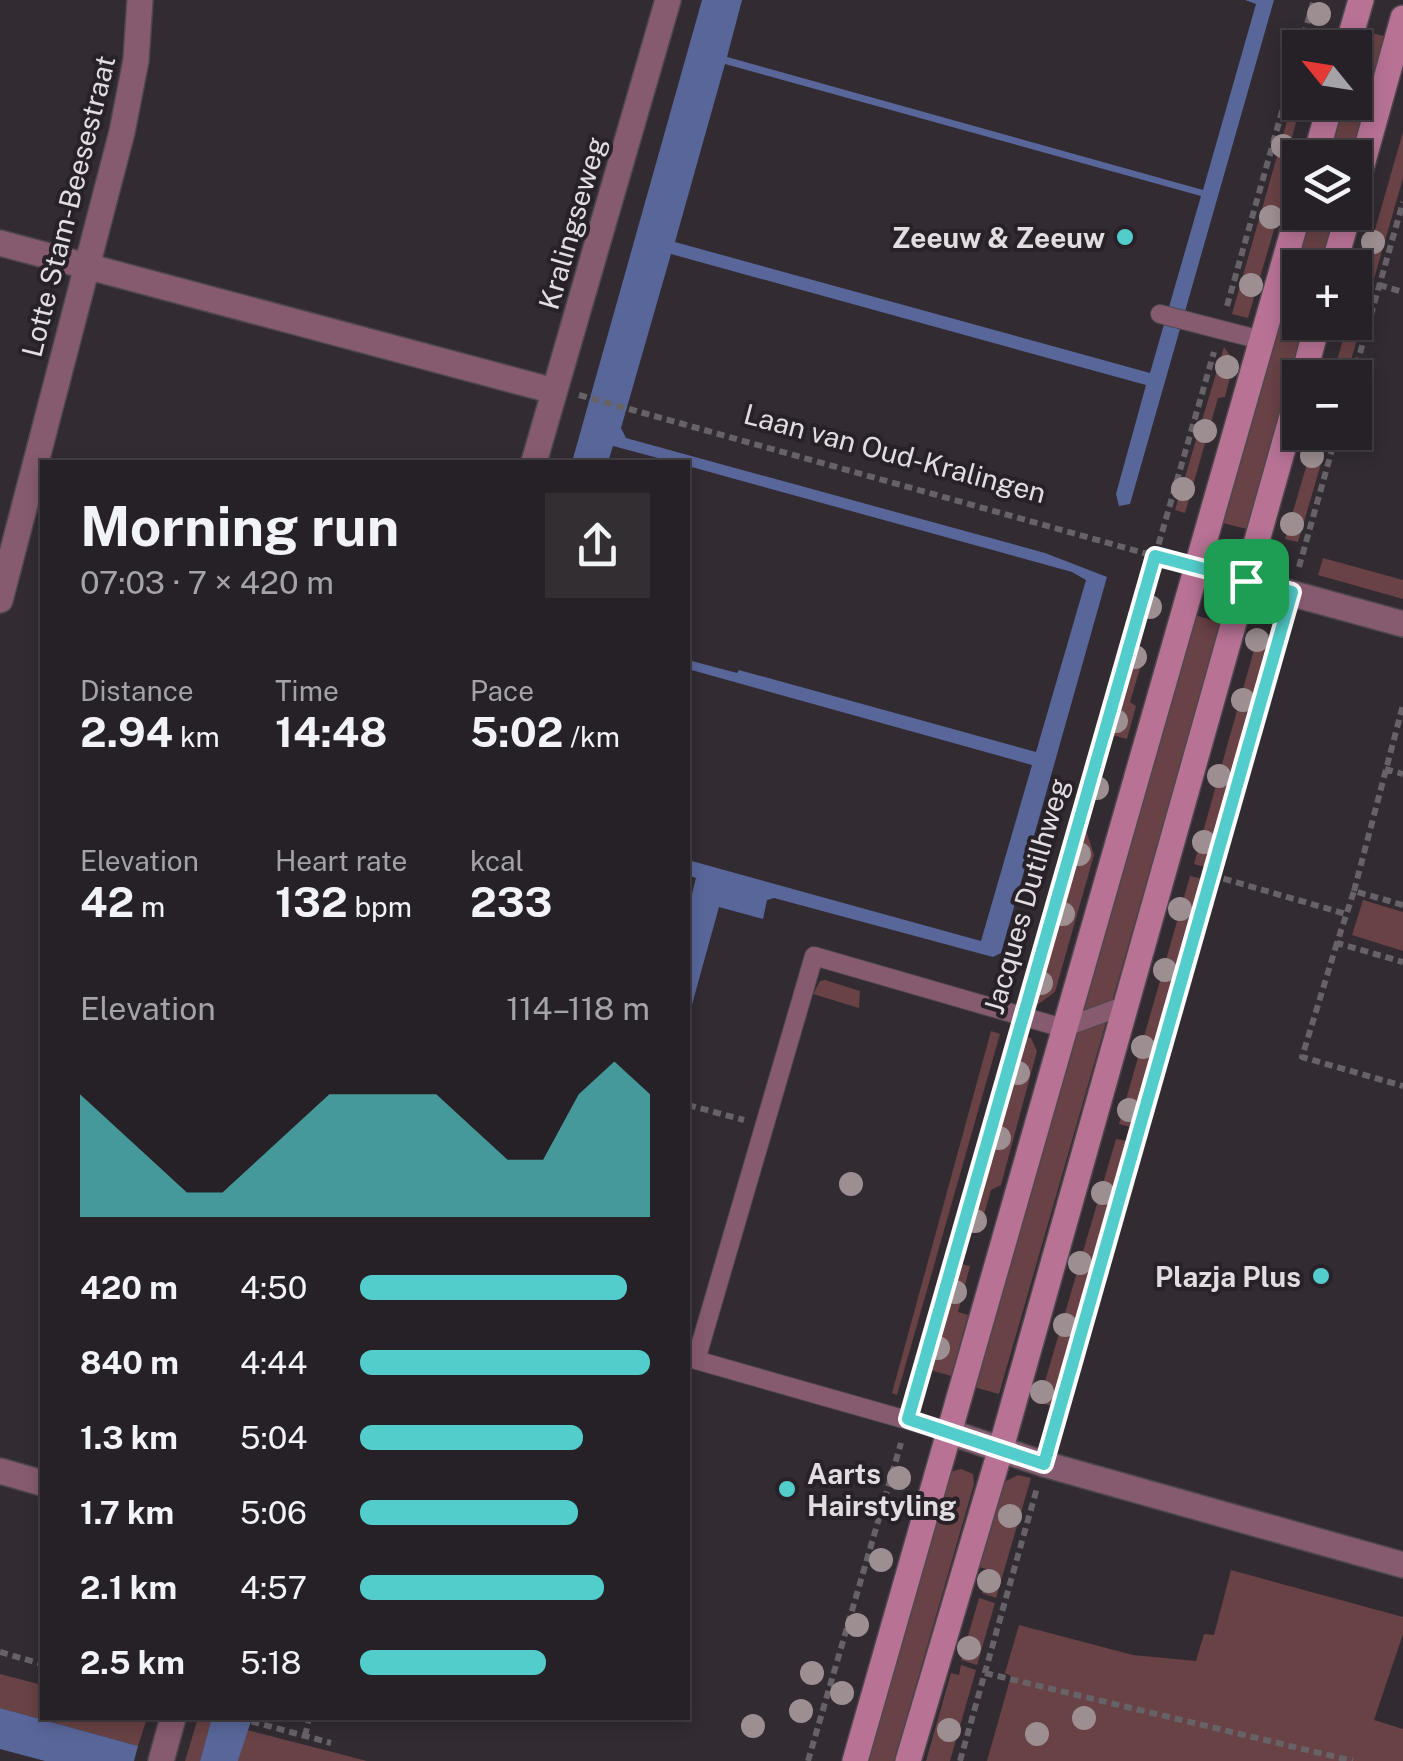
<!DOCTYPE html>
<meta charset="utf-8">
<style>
:root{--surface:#262126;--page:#322e32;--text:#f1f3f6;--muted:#a4a3a7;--line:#423e43;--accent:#53cdcb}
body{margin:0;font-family:"Public Sans",sans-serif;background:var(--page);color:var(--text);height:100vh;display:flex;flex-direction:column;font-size:38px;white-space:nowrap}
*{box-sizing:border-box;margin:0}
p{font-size:32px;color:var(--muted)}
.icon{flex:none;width:55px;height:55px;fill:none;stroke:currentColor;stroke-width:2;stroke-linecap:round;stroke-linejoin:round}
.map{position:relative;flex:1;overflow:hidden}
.panel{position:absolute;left:40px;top:460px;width:650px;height:1260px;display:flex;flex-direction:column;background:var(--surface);border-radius:0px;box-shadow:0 5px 15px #0003,0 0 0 2px var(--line)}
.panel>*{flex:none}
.needle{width:65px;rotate:300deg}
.controls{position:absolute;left:1282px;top:30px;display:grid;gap:20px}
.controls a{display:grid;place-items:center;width:90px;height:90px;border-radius:0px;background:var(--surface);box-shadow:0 5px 15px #0003,0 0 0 2px var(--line);font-size:50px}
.pin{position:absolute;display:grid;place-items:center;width:85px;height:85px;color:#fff;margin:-42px;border-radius:20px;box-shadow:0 5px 15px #0006}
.round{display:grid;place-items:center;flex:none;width:105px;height:105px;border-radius:0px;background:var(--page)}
.headline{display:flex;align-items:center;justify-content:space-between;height:170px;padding:0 40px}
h1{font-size:55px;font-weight:700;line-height:75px}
.stats{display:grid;grid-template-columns:repeat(3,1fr);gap:15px;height:170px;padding:10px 40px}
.stats div{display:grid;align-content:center}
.stats b{font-size:42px;font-weight:700}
.stats small{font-size:28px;font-weight:400}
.stats p{font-size:28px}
.chart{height:280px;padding:20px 40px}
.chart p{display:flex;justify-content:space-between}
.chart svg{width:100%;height:180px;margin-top:10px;fill:var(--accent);opacity:.7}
ul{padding:0 40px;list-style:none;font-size:32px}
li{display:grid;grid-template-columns:160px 120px 1fr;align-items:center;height:75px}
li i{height:25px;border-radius:12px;background:var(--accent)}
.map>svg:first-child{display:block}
.green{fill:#684245}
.water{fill:#58669a;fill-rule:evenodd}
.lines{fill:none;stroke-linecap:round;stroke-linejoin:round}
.service-casing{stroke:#4e484e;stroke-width:20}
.minor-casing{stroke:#4e484e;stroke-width:28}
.secondary-casing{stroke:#4e484e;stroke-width:28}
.path{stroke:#676267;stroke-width:6;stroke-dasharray:8 5;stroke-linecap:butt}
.service{stroke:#865a6f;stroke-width:18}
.minor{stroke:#865a6f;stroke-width:25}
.secondary{stroke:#b77294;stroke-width:25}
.tree{fill:#9c8e91}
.route-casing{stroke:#fff;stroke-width:20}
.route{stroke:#53cdcb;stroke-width:12}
.poi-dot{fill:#53cdcb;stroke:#282228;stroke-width:4}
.labels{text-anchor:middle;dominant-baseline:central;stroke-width:8;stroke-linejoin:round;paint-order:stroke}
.street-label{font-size:28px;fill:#e1dde1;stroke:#282228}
.poi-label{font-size:28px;font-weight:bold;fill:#e1dde1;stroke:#282228;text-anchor:end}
</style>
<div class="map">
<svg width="1403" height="1761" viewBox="0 0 1403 1761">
<rect width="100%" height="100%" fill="#322c32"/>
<!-- green -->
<path class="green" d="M1361,30L1387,37L1353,157L1324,158L1340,103L1355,102V49Z
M1289,114L1298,115L1285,163L1293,165L1248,318L1232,314Z
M1403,132V178L1374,279L1362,275Z
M1308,213H1337L1321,267L1300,268V322L1306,323L1247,529L1219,522Z
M1358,288L1371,291L1346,377H1332L1348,323L1355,322Z
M1224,347L1234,361L1225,397L1218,398L1185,513L1175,510Z
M1316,433H1330L1298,542L1285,539Z
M1323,558L1403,580V599L1318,575Z
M1192,614L1221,623L999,1394L974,1387Z
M1259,632L1272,635L1206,867L1194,864Z
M1136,649L1145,652L1130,702L1136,706L1127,739L1112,735Z
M1086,830L1094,855L1055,992L1037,1005L1035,1004Z
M1190,876L1203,879L1131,1127L1119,1124Z
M1363,900L1403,912V951L1352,935Z
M825,980L860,991L859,1008L813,994L820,981Z
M991,1031L1000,1034L897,1395L892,1393Z
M1025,1037L1031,1038L1037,1051L1001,1185L991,1190L979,1232L969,1229Z
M1116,1139L1127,1141L1051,1406L1039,1402Z
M960,1264L970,1266L958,1312L968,1315L951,1376L930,1370Z
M961,1469L973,1474L974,1484L894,1761H865L948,1480L953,1471Z
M1018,1475L1031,1478L996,1598L982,1593L989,1570L976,1566L1002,1483Z
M1231,1570L1403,1617V1634L1374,1720L1403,1729V1761H987L1011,1676L1005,1673L1019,1625L1133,1655L1196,1661L1204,1634L1214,1635Z
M979,1598L995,1603L977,1665L961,1660Z
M961,1665L976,1670L950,1761H926L951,1673L959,1675Z
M0,1674L42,1685V1718H147L138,1746L0,1708Z
M198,1718L212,1720L200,1761H185Z
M247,1730L367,1761H238Z"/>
<!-- water -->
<path class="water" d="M702,0H742L727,57L1203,190L1256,4L1245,0H1274L1130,504L1119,506L1116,494L1146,385L671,254L621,428L626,438L1045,553L1107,577L1001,953L993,957L774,898L767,900L763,919L719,907L688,1019V910L696,878L688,875V860L981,941L1032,765L688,669V660L737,673L739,670L1036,752L1086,580L1072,572L688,466V462H673L613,446L608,462H572ZM725,64L1201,196L1150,373L675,242Z
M0,1708L138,1746L134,1761H45L0,1749Z
M212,1718H252L238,1761H200Z"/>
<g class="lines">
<!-- service casing -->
<g class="service-casing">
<path id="service" d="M1160,314L1261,340
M949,1432L696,1360L814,956L1063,1028L1126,1005"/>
</g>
<!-- minor casing -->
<g class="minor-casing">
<path id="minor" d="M0,243L554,391
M534,462L668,0
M1195,567L1403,624
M0,600L122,132L136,60L140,0
M949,1432L1044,1464L1403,1565
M0,1471L42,1483
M161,1761L173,1718"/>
</g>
<!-- secondary casing -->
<g class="secondary-casing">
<path id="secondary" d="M1347,48L1361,0
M1315,158L1331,102
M1355,190L1403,18
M1333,268L1349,212
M1303,378L1318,322
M855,1761L1300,207
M908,1761L1001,1448L1300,388"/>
</g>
<!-- path -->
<path class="path" d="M1300,48L1314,0
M1379,285L1403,292
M1227,306L1300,48
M1353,378L1403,202
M579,395L1169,560
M1299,567L1337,432
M1385,769L1403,774
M1211,875L1346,914
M1354,891L1403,705
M1403,905L1354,891L1337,943L1403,962
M1337,943L1302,1057L1403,1086
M1029,994L1214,352
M688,1105L744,1120
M914,1397L1016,1039
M1050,1437L1284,618
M0,1652L42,1664
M985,1673L1353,1761
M239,1718L331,1743
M305,1736L309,1718
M808,1761L901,1443
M960,1761L1037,1488"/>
<!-- service -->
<use href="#service" class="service"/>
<!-- minor -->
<use href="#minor" class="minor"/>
<!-- secondary -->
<use href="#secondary" class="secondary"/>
</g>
<!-- trees -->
<g class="tree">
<circle cx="1319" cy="14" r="12"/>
<circle cx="1283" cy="146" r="12"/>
<circle cx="1271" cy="217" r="12"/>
<circle cx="1373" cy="242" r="12"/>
<circle cx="1251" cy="285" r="12"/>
<circle cx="1227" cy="367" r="12"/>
<circle cx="1205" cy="431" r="12"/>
<circle cx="1312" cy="456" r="12"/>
<circle cx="1183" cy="489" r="12"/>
<circle cx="1292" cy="524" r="12"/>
<circle cx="1150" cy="607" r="12"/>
<circle cx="1257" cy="640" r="12"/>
<circle cx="1135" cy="657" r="12"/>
<circle cx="1243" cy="700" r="12"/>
<circle cx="1116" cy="721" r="12"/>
<circle cx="1219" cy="776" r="12"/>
<circle cx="1097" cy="788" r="12"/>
<circle cx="1204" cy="842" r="12"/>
<circle cx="1079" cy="854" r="12"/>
<circle cx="1180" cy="909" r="12"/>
<circle cx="1063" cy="914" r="12"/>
<circle cx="1165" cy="970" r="12"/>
<circle cx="1041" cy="983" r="12"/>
<circle cx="1143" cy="1047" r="12"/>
<circle cx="1018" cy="1073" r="12"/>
<circle cx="1129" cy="1110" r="12"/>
<circle cx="999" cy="1138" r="12"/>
<circle cx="851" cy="1184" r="12"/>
<circle cx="1103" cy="1193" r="12"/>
<circle cx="975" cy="1221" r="12"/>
<circle cx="1080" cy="1263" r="12"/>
<circle cx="955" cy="1292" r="12"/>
<circle cx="1065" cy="1325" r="12"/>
<circle cx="938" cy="1348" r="12"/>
<circle cx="1042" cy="1392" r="12"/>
<circle cx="899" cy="1478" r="12"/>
<circle cx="1010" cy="1516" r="12"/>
<circle cx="881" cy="1560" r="12"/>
<circle cx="989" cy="1581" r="12"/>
<circle cx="857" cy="1625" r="12"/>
<circle cx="969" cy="1648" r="12"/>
<circle cx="812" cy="1673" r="12"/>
<circle cx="842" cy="1693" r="12"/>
<circle cx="801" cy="1711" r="12"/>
<circle cx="1084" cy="1718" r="12"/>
<circle cx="753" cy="1726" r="12"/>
<circle cx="949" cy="1730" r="12"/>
<circle cx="1037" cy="1734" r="12"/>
</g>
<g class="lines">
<!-- route casing -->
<g class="route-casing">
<path id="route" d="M1155,556L1292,592L1044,1464L908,1419Z"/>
</g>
<!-- route -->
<use href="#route" class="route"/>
</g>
<!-- markers -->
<g class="poi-dot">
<circle cx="1125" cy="237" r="10"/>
<circle cx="1321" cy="1276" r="10"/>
<circle cx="787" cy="1489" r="10"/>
</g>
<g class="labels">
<!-- street labels -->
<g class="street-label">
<text transform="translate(68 206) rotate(-76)">Lotte Stam-Beesestraat</text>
<text transform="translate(572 223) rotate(-74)">Kralingseweg</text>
<text transform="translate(895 453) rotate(15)">Laan van Oud-Kralingen</text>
<text transform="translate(1026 896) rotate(-74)">Jacques Dutilhweg</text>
</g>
<!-- poi labels -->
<g class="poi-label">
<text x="1105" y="237">Zeeuw &amp; Zeeuw</text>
<text x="1301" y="1276">Plazja Plus</text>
<text x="807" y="1473" text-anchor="start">Aarts<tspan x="807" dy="32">Hairstyling</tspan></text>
</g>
</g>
</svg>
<div class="controls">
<a><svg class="needle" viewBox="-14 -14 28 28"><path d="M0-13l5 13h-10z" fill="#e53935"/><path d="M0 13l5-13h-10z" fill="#a4a3a7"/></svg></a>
<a><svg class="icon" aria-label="layers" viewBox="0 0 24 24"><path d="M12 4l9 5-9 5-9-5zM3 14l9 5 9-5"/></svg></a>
<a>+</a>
<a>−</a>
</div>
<div class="pin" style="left:1246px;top:581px;background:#1e9e55"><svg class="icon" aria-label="arrive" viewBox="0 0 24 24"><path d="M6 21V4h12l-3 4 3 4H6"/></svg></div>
<section class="panel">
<div class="headline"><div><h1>Morning run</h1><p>07:03 · 7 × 420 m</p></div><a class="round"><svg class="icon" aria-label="share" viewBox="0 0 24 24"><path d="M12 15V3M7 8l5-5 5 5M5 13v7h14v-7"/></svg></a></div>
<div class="stats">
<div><p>Distance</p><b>2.94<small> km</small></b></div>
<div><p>Time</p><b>14:48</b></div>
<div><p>Pace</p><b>5:02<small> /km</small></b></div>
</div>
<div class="stats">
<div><p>Elevation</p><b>42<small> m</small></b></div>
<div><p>Heart rate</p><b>132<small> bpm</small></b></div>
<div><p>kcal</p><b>233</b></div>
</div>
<div class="chart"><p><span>Elevation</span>114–118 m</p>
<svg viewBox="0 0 160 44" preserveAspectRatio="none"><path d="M0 44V14L10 22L20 30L30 38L40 38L50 30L60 22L70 14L80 14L90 14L100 14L110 22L120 30L130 30L140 14L150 6L160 14V44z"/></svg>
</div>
<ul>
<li><b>420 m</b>4:50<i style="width:92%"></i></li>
<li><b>840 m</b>4:44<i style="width:100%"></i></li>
<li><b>1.3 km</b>5:04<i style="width:77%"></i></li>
<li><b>1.7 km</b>5:06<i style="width:75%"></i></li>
<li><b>2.1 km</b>4:57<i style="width:84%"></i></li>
<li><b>2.5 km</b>5:18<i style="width:64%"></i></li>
</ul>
</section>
</div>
